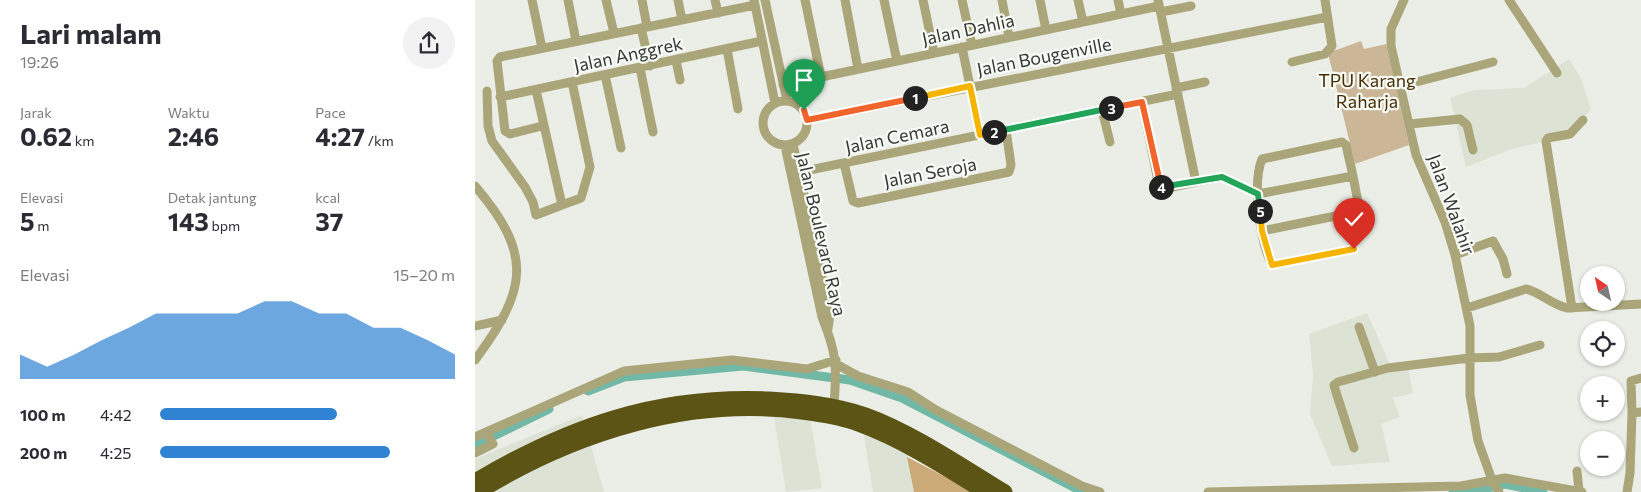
<!DOCTYPE html>
<html lang="id">
<meta charset="utf-8">
<style>
:root{--surface:#fff;--page:#f2f2f3;--text:#2b2b33;--muted:#7c7c81;--accent:#2f83d2}
body{margin:0;font-family:Commissioner,sans-serif;background:var(--page);color:var(--text);height:100vh;display:flex;flex-direction:column;font-size:19px;white-space:nowrap}
*{box-sizing:border-box;margin:0}
p{font-size:16px;color:var(--muted)}
.icon{flex:none;width:28px;height:28px;fill:none;stroke:currentColor;stroke-width:2;stroke-linecap:round;stroke-linejoin:round}
.map{position:relative;flex:1;overflow:hidden}
.side{display:flex;flex-direction:column;background:var(--surface);width:475px}
.side>*{flex:none}
.needle{width:32px;rotate:326deg}
.buttons{position:absolute;left:1105px;top:266px;display:grid;gap:10px}
.buttons a{display:grid;place-items:center;width:45px;height:45px;border-radius:50%;background:var(--surface);box-shadow:0 1px 4px #0004;font-size:25px}
.pin{position:absolute;display:grid;place-items:center;width:42px;height:42px;color:#fff;margin:-51px -21px;border-radius:50% 50% 50% 0;rotate:-45deg;box-shadow:0 0 5px #0007}
.pin .icon{rotate:45deg}
.km{position:absolute;width:25px;height:25px;margin:-12px;border-radius:50%;background:#222;color:#fff;font-size:14px;line-height:25px;text-align:center}
.round{display:grid;place-items:center;flex:none;width:52px;height:52px;border-radius:26px;background:var(--page)}
.summary{display:flex;align-items:center;justify-content:space-between;height:85px;padding:0 20px}
h1{font-size:28px;font-weight:700;line-height:38px}
.figures{display:grid;grid-template-columns:repeat(3,1fr);gap:8px;height:85px;padding:5px 20px}
.figures div{display:grid;align-content:center}
.figures b{font-size:25px;font-weight:700}
.figures small{font-size:14px;font-weight:400}
.figures p{font-size:14px}
.chart{height:140px;padding:10px 20px}
.chart p{display:flex;justify-content:space-between}
.chart svg{width:100%;height:90px;margin-top:5px;fill:var(--accent);opacity:.7}
ul{padding:0 20px;list-style:none;font-size:16px}
li{display:grid;grid-template-columns:80px 60px 1fr;align-items:center;height:38px}
li i{height:12px;border-radius:6px;background:var(--accent)}
main{display:flex;flex:1;min-height:0}
.map>svg:first-child{display:block}
.built{fill:#dce3d5}
.green{fill:#cbb698}
.forest{fill:#cbaa78}
.lines{fill:none;stroke-linecap:round;stroke-linejoin:round}
.canal{stroke:#71b8a6;stroke-width:9}
.street{stroke:#aba679;stroke-width:9}
.highway{stroke:#5c5415;stroke-width:15}
.split-1-casing{stroke:#fff;stroke-width:10}
.split-2-casing{stroke:#fff;stroke-width:10}
.split-3-casing{stroke:#fff;stroke-width:10}
.split-4-casing{stroke:#fff;stroke-width:10}
.split-5-casing{stroke:#fff;stroke-width:10}
.split-6-casing{stroke:#fff;stroke-width:10}
.split-1{stroke:#f0652b;stroke-width:6}
.split-2{stroke:#f5b400;stroke-width:6}
.split-3{stroke:#22a559;stroke-width:6}
.split-4{stroke:#f0652b;stroke-width:6}
.split-5{stroke:#22a559;stroke-width:6}
.split-6{stroke:#f5b400;stroke-width:6}
.labels{text-anchor:middle;dominant-baseline:central;stroke-width:4.5;stroke-linejoin:round;paint-order:stroke}
.street-label{font-size:18px;fill:#363835;stroke:#f8fbf5}
.park-label{font-size:18px;fill:#452e04;stroke:#f8fbf5}
</style>
<main>
<section class="side">
<div class="summary"><div><h1>Lari malam</h1><p>19:26</p></div><a class="round"><svg class="icon" aria-label="share" viewBox="0 0 24 24"><path d="M12 15V3M7 8l5-5 5 5M5 13v7h14v-7"/></svg></a></div>
<div class="figures">
<div><p>Jarak</p><b>0.62<small> km</small></b></div>
<div><p>Waktu</p><b>2:46</b></div>
<div><p>Pace</p><b>4:27<small> /km</small></b></div>
</div>
<div class="figures">
<div><p>Elevasi</p><b>5<small> m</small></b></div>
<div><p>Detak jantung</p><b>143<small> bpm</small></b></div>
<div><p>kcal</p><b>37</b></div>
</div>
<div class="chart"><p><span>Elevasi</span>15–20 m</p>
<svg viewBox="0 0 160 44" preserveAspectRatio="none"><path d="M0 44V32L10 38L20 32L30 25L40 19L50 12L60 12L70 12L80 12L90 6L100 6L110 12L120 12L130 19L140 19L150 25L160 32V44z"/></svg>
</div>
<ul>
<li><b>100 m</b>4:42<i style="width:60%"></i></li>
<li><b>200 m</b>4:25<i style="width:78%"></i></li>
</ul>
</section>
<div class="map">
<svg width="1166" height="492" viewBox="0 0 1166 492">
<rect width="100%" height="100%" fill="#ebeee7"/>
<!-- built -->
<path class="built" d="M1094,59L1106,78L1116,109L1094,136L1037,149L991,167L975,98L999,90L1049,88Z
M892,313L916,367L932,362L938,393L918,398L925,417L906,424L915,462L857,466L835,414L838,375L834,334Z
M298,410L334,411L347,488L311,492Z
M107,415L129,492H0V459Z
M387,424L430,435L432,457L439,492H398Z"/>
<!-- green -->
<path class="green" d="M886,41L889,49L911,44L934,145L880,164L853,53Z"/>
<!-- forest -->
<path class="forest" d="M432,457L499,492H439Z"/>
<g class="lines">
<!-- canal -->
<path class="canal" d="M113,391L149,377L268,366L375,380L427,398L608,492
M0,445L74,409
M978,492L1005,490L1030,484L1068,492"/>
<!-- street -->
<path class="street" d="M57,0L67,48
M93,0L101,41
M131,0L139,33
M167,0L172,27
M203,0L207,20
M240,0L243,13
M279,0L300,103
M290,0L312,101
M330,0L346,77
M370,0L383,69
M409,0L422,61
M448,0L459,53
M487,0L497,45
M527,0L534,37
M565,0L571,30
M603,0L608,22
M643,0L646,14
M683,0L721,182L747,177L783,194
M929,0L916,29V46L941,155L970,222L980,255L995,326V395L1003,441L1017,480L1024,492
M1034,0L1082,73
M686,12L716,6
M166,28L175,66
M487,47L505,135
M252,49L263,109
M201,60L205,80
M817,62L850,54L857,46L850,0
M165,68L178,132
M130,75L146,148
M308,85L684,6
M926,86L1018,62
M701,88L730,82
M61,90L87,205L106,198L115,167L97,82
M12,91L13,126L17,141L50,187L58,202L61,215L87,205
M25,97L287,41
M288 123a22 22 0 1 1 44 0a22 22 0 1 1-44 0Z
M667,102L684,186L688,189L721,182
M627,110L635,142
M332,120L852,17
M935,124L985,119L992,125L998,150
M67,126L35,134L30,131L22,61L25,57L280,5
M318,144L355,314L353,329
M310,146L347,317C362,354 362,366 359,405
M369,163L378,201L383,203L534,172L536,165L531,130
M325,172L703,94
M878,176L871,145L867,142L787,159C777,183 785,242 797,265L879,249
M0,186C59,255 52,290 0,360
M783,194L878,176L887,223
M787,231L885,211
M980,255L1018,241L1028,259L1032,274
M992,308L1051,289C1065,292 1076,304 1092,308L1166,304
M1097,308L1071,141L1073,138L1095,134L1108,120
M0,326L27,320
M884,327L900,372
M361,364L383,376L433,392L461,410L607,486L625,492
M1157,413L1156,381L1166,378
M0,437L149,371L257,360L332,369L361,360
M879,448L860,389L859,385L863,382L913,368L994,358L1024,357L1065,345
M0,453L18,444L11,432
M1102,471L1104,491
M733,492L986,486L1030,478L1107,492
M1152,492L1155,473L1157,413L1166,412"/>
<!-- highway -->
<path class="highway" d="M0,481C94,425 184,394 294,399C327,401 359,404 391,415C436,431 489,467 530,492
M4,492C100,433 214,397 327,412C346,415 365,417 383,424C427,440 469,467 509,492"/>
</g>
<g class="lines">
<!-- split-1 casing -->
<g class="split-1-casing">
<path id="split-1" d="M329,110L332,120L440,98"/>
</g>
<!-- split-2 casing -->
<g class="split-2-casing">
<path id="split-2" d="M440,98L495,86L505,135L519,132"/>
</g>
<!-- split-3 casing -->
<g class="split-3-casing">
<path id="split-3" d="M519,132L636,108"/>
</g>
<!-- split-4 casing -->
<g class="split-4-casing">
<path id="split-4" d="M636,108L667,102L686,187"/>
</g>
<!-- split-5 casing -->
<g class="split-5-casing">
<path id="split-5" d="M686,187L747,177L783,194L785,211"/>
</g>
<!-- split-6 casing -->
<g class="split-6-casing">
<path id="split-6" d="M785,211L787,231L797,265L879,249"/>
</g>
<!-- split-1 -->
<use href="#split-1" class="split-1"/>
<!-- split-2 -->
<use href="#split-2" class="split-2"/>
<!-- split-3 -->
<use href="#split-3" class="split-3"/>
<!-- split-4 -->
<use href="#split-4" class="split-4"/>
<!-- split-5 -->
<use href="#split-5" class="split-5"/>
<!-- split-6 -->
<use href="#split-6" class="split-6"/>
</g>
<g class="labels">
<!-- street labels -->
<g class="street-label">
<text transform="translate(493 29) rotate(-12)">Jalan Dahlia</text>
<text transform="translate(153 54) rotate(-12)">Jalan Anggrek</text>
<text transform="translate(569 56) rotate(-11)">Jalan Bougenville</text>
<text transform="translate(422 136) rotate(-12)">Jalan Cemara</text>
<text transform="translate(455 172) rotate(-11)">Jalan Seroja</text>
<text transform="translate(977 204) rotate(70)">Jalan Walahir</text>
<text transform="translate(347 234) rotate(77)">Jalan Boulevard Raya</text>
</g>
<!-- park labels -->
<g class="park-label">
<text x="892" y="80">TPU Karang<tspan x="892" dy="21">Raharja</tspan></text>
</g>
</g>
</svg>
<div class="buttons">
<a><svg class="needle" viewBox="-14 -14 28 28"><path d="M0-13l5 13h-10z" fill="#e53935"/><path d="M0 13l5-13h-10z" fill="#7c7c81"/></svg></a>
<a><svg class="icon" aria-label="locate" viewBox="0 0 24 24"><circle cx="12" cy="12" r="6"/><path d="M12 2v4M12 18v4M2 12h4M18 12h4"/></svg></a>
<a>+</a>
<a>−</a>
</div>
<div class="pin" style="left:329px;top:110px;background:#1e9e55"><svg class="icon" aria-label="arrive" viewBox="0 0 24 24"><path d="M6 21V4h12l-3 4 3 4H6"/></svg></div>
<div class="pin" style="left:879px;top:249px;background:#d93025"><svg class="icon" aria-label="check" viewBox="0 0 24 24"><path d="M5 12l5 5 9-10"/></svg></div>
<b class="km" style="left:440px;top:98px">1</b>
<b class="km" style="left:519px;top:132px">2</b>
<b class="km" style="left:636px;top:108px">3</b>
<b class="km" style="left:686px;top:187px">4</b>
<b class="km" style="left:785px;top:211px">5</b>
</div>
</main>
